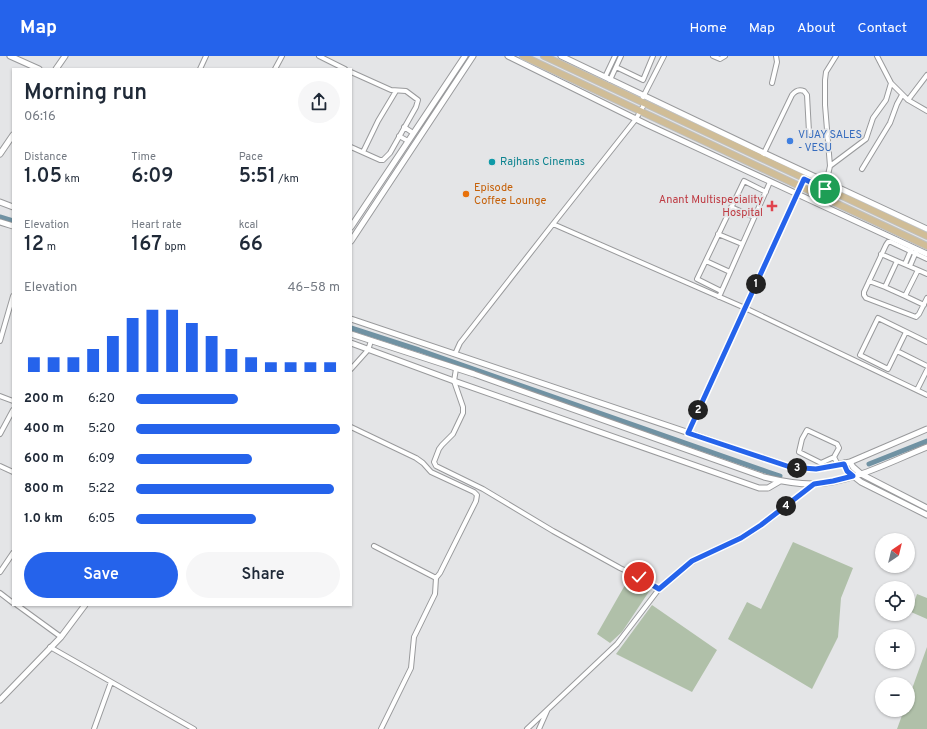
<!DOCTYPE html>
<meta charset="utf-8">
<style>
:root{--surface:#fff;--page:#f6f6f7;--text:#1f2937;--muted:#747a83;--accent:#2563eb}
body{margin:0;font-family:Overpass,sans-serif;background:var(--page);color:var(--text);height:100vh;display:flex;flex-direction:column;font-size:15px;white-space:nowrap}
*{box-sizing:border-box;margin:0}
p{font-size:13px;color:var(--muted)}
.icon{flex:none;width:22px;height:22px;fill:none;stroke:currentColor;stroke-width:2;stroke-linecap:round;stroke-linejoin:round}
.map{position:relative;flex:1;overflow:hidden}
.side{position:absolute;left:12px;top:12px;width:340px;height:538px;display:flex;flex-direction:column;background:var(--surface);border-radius:0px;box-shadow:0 1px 3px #0004}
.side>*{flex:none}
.needle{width:26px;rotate:35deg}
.controls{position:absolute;left:875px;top:477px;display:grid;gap:8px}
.controls a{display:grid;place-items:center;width:40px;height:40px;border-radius:50%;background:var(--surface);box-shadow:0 1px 3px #0004;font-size:20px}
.pin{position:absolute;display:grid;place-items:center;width:34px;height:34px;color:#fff;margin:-17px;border:2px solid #fff;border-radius:50%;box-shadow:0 1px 4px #0007}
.km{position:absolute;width:20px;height:20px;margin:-10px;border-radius:50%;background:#222;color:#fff;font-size:11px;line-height:20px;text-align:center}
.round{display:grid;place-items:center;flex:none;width:42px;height:42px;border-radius:21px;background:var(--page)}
.head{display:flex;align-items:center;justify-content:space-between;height:68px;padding:0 12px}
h1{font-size:22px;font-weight:600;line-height:30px}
.stats{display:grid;grid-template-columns:repeat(3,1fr);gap:6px;height:68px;padding:4px 12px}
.stats div{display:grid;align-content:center}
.stats b{font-size:20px;font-weight:600}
.stats small{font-size:11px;font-weight:400}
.stats p{font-size:11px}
.chart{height:112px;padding:8px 12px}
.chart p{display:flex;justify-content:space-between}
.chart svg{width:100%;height:72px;margin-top:4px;stroke:var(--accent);stroke-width:6}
.action{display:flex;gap:8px;margin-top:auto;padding:8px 12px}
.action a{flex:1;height:46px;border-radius:24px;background:var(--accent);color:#fff;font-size:16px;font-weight:600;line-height:46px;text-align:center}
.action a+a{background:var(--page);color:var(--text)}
ul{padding:0 12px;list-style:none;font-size:13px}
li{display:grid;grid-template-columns:64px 48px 1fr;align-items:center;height:30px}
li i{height:10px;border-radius:5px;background:var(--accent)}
header{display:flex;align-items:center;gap:24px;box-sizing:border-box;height:56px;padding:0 20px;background:var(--accent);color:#fff}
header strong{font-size:19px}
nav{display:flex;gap:22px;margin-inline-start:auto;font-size:14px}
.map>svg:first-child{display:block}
.green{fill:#b0c0a9}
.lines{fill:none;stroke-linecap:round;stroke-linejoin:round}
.canal{stroke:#7092a3;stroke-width:5}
.minor-casing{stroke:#999a9c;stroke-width:6}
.tertiary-casing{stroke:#999a9c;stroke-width:7}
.primary-casing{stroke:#bfc0c0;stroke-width:8}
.minor{stroke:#fff;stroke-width:4}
.tertiary{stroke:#fff;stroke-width:5}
.primary{stroke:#d0bd97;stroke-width:6}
.route-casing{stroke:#fff;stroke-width:8}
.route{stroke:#2563eb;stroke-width:5}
.shop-dot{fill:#3f7fe0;stroke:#e4e5e7;stroke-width:1.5}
.culture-dot{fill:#0f9aa8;stroke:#e4e5e7;stroke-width:1.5}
.food-dot{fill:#e8710a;stroke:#e4e5e7;stroke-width:1.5}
.health-dot{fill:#e0444e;stroke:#e4e5e7;stroke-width:1.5}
.labels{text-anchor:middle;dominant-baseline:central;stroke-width:3.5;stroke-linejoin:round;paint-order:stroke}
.shop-label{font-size:11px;fill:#366cbe;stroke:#e4e5e7;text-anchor:start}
.culture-label{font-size:11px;fill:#0d838f;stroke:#e4e5e7;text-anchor:start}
.food-label{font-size:11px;fill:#c56008;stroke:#e4e5e7;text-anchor:start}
.health-label{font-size:11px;fill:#be3a42;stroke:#e4e5e7;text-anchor:end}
</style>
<header>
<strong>Map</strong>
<nav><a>Home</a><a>Map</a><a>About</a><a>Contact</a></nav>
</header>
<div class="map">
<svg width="927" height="673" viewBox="0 0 927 673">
<rect width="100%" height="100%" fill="#e4e5e7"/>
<!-- green -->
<path class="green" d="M793,486L853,512L841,542L838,581L812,633L728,583L747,546L761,553Z
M629,522L650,534L622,576L610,587L597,578Z
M917,538L927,542V563L911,556Z
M652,549L717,594L692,636L616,598Z
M927,591V673H897L904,654H908V644Z"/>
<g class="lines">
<!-- canal -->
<path class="canal" d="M0,161L13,165
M351,272L419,294L768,416L780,420
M869,408L927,385"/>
<!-- minor casing -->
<g class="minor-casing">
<path id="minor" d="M319,0L345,13
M713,0L720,3L725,0
M877,0L891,27L908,44
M616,11L643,24L653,0
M200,13L206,0
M275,13L282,0
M351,16L391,34L406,35L418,44L416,51L390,97L383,104H380L351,91
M927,19L908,44L927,55
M605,21L615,0
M610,24L621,0
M772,27L777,6L776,0
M643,41L664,0
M404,71L413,77
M399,80L408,85
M363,96L378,65L396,35
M763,99L792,39C795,35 799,33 804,35L807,39L809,76
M830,110L866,83L873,62L886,44L891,27
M862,113L890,67L897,48L902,39
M826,128L830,110L825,49V24L826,16L836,0
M731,151L754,161
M553,168L636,63L645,47
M718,178L742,188
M881,198L897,205
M927,203L891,186H888L886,189L864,236V239L866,242L916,261L919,258L927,242
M706,205L730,216
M897,205L918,214L905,240L885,231Z
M905,208L911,194
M910,210L916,196
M918,214L927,218
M869,225L885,231
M721,235L697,223L744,125L766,136
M905,240L924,249
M719,241L770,126
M906,276L888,313L860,299L878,262L927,286
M0,285L13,240
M897,295L927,310
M455,298L460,287L553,168L745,252L927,339
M351,313L368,294L371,285
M456,313L454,325L463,351V357L453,378L442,389L439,393L434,406L436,410L483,433L553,475L620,512L639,521L659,533
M917,334L927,314
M0,340L13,345
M351,371L416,402L423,407L431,416L474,436L477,439L476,445L440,517L436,522L374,490
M688,377L804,123
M0,378L13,354
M834,401L839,392L837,388L807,374L802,383L799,396L821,407L834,401L838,409
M0,410L13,416
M0,516L13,497
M0,537L13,547
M17,549L61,581
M50,591L194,673
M94,673L111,626
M381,673L411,612L414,581L435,538L436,522
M527,673L617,588L659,533L682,513L698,502L750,477L769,464L813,428
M539,673L547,655"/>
</g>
<!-- tertiary casing -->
<g class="tertiary-casing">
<path id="tertiary" d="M10,0L39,13
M508,0L648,69L927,198
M561,0L764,97L927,173
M56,13L65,0
M0,98L13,79
M0,146L13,151
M0,166L13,170
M351,171L465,0
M351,185L473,0
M351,263L790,411L816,413L850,406L927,373
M351,278L474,318L764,421C780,425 796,428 813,428C851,427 892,405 927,391
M351,287L454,325L759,432H768L780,425
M850,406L853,411L861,418L927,452
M844,407L847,415L861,426L927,459
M0,644L61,581L85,549"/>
</g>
<!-- primary casing -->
<g class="primary-casing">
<path id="primary" d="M523,0L927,190
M544,0L927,180"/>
</g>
<!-- minor -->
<use href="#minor" class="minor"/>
<!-- tertiary -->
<use href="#tertiary" class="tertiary"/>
<!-- primary -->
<use href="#primary" class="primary"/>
</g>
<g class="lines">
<!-- route casing -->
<g class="route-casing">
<path id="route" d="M639,521L659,533L692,505L741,482L761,469L814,428L833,425L853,420L847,415L844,408L816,413L790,411L688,377L804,123L825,133"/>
</g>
<!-- route -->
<use href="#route" class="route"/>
</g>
<!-- markers -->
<circle class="shop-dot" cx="790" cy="85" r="4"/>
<circle class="culture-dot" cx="492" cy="106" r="4"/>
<circle class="food-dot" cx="466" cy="138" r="4"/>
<path class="health-dot" d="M770 144h4v4h4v4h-4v4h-4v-4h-4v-4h4z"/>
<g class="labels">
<!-- shop labels -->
<g class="shop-label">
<text x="798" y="79">VIJAY SALES<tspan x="798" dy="13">- VESU</tspan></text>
</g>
<!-- culture labels -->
<g class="culture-label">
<text x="500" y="106">Rajhans Cinemas</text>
</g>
<!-- food labels -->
<g class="food-label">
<text x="474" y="132">Episode<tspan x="474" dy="13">Coffee Lounge</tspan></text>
</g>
<!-- health labels -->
<g class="health-label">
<text x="763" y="144">Anant Multispeciality<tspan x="763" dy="13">Hospital</tspan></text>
</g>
</g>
</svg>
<div class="controls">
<a><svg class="needle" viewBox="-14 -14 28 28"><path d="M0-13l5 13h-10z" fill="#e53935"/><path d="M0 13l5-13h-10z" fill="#747a83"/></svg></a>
<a><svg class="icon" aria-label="locate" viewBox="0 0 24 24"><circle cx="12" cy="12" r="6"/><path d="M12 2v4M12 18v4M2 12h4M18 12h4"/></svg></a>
<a>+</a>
<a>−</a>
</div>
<div class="pin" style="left:825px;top:133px;background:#1e9e55"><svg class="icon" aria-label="arrive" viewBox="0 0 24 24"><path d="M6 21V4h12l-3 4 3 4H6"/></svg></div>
<div class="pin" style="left:639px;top:521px;background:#d93025"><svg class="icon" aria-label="check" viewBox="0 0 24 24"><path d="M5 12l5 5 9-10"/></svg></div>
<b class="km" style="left:756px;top:228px">1</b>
<b class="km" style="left:698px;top:354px">2</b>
<b class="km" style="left:797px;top:412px">3</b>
<b class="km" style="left:786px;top:450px">4</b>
<section class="side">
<div class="head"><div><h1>Morning run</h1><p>06:16</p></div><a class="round"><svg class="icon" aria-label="share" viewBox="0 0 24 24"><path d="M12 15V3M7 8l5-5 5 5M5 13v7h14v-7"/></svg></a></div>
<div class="stats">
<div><p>Distance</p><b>1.05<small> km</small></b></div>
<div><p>Time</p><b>6:09</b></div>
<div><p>Pace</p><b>5:51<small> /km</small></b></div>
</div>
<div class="stats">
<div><p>Elevation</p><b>12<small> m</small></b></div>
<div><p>Heart rate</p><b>167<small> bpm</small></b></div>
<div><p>kcal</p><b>66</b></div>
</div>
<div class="chart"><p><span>Elevation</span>46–58 m</p>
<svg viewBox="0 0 160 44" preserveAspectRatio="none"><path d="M5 44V35M15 44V35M25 44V35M35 44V30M45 44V22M55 44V11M65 44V6M75 44V6M85 44V14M95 44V22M105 44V30M115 44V35M125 44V38M135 44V38M145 44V38M155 44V38"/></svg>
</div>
<ul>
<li><b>200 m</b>6:20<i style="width:50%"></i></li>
<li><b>400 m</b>5:20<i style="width:100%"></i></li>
<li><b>600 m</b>6:09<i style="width:57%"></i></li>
<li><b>800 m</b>5:22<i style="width:97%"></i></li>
<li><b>1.0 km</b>6:05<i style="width:59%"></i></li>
</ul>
<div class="action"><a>Save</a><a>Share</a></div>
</section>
</div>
